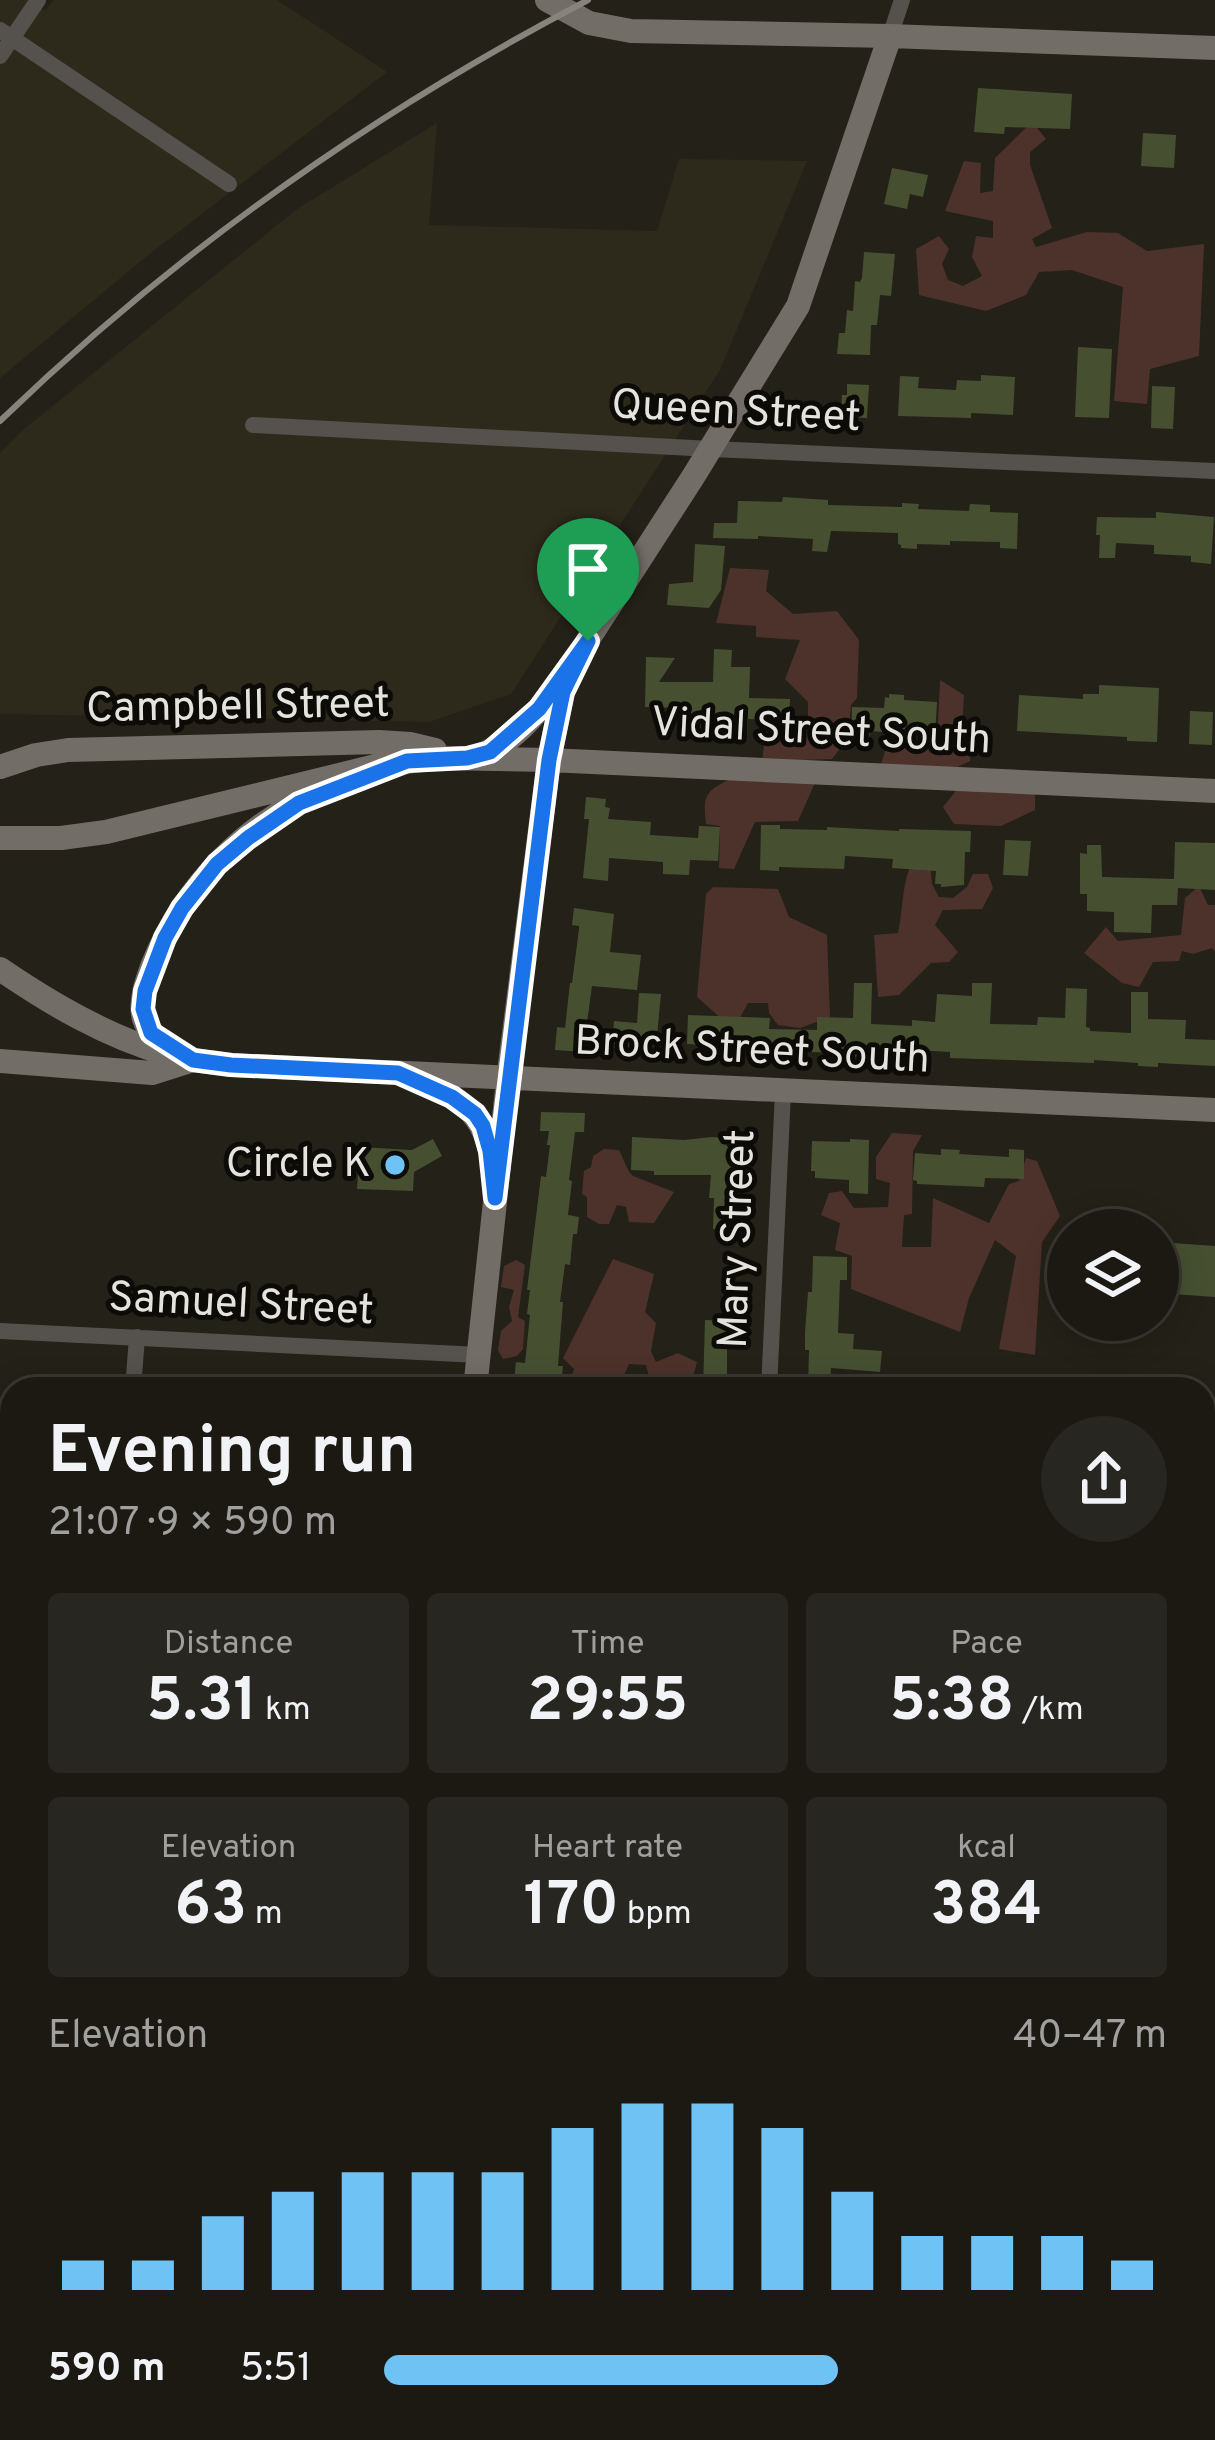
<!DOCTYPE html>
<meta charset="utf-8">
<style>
:root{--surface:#1b1912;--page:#282620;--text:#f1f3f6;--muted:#a0a09f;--line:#393832;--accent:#6fc2f4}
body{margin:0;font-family:Overpass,sans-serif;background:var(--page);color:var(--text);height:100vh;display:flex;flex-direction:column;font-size:45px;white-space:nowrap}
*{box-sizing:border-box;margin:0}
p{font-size:39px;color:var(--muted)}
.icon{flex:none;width:66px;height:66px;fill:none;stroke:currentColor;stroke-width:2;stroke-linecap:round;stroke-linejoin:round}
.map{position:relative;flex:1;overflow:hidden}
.panel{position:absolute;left:0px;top:1377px;width:1215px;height:1065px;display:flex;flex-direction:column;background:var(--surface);border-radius:36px 36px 0 0;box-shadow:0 6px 30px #0003,0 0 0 3px var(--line)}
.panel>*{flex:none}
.fabs{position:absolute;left:1047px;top:1209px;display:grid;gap:24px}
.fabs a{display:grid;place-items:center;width:132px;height:132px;border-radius:50%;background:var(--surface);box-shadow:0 6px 30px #0003,0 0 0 3px var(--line);font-size:60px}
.pin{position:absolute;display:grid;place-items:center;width:102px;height:102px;color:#fff;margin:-123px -51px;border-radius:50% 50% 50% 0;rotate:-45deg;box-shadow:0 0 12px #0007}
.pin .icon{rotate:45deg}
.round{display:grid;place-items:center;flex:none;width:126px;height:126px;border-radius:63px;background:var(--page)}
.head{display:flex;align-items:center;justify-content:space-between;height:204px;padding:0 48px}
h1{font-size:66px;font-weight:700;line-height:90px}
.metrics{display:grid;grid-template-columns:repeat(3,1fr);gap:18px;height:204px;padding:12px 48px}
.metrics div{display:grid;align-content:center;border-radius:12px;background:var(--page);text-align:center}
.metrics b{font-size:60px;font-weight:700}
.metrics small{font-size:33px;font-weight:400}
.metrics p{font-size:33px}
.chart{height:336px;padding:24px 48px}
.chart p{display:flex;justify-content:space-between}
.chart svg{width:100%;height:216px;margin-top:12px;stroke:var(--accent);stroke-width:6}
ul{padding:0 48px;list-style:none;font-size:39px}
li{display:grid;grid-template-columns:192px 144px 1fr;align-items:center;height:90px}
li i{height:30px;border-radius:15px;background:var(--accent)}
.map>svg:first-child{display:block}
.built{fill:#2e2a1b}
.green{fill:#4d322b}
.building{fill:#465031}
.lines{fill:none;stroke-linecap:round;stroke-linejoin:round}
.path{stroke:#6c6961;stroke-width:3;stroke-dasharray:6 6;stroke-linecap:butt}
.street{stroke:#55524e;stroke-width:16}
.secondary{stroke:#736d67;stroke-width:24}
.rail{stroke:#86847c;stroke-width:6}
.route-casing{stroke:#fff;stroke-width:24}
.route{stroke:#1a73e8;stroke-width:15}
.poi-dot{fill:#6fc2f4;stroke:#0c0b07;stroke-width:4.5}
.labels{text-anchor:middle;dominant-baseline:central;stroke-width:10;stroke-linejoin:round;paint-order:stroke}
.street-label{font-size:42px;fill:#e5e3dd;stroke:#0c0b07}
.poi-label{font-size:42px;fill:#e5e3dd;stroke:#0c0b07;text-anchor:end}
</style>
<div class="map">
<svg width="1215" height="2440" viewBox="0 0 1215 2440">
<rect width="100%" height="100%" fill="#242118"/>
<!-- built -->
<path class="built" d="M0,0H29L45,11L54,0H277L387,72L147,256L0,378Z
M437,123L429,225L657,231L679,159L807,161L720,370L511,694L429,722L0,714V453L24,429L297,209Z"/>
<!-- green -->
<path class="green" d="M1032,122L1046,139L1030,152V165L1052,228L1032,239L1036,247L1087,232L1118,233L1147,251L1204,244L1199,356L1150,369L1147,404L1114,401L1123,287L1072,270L1039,272L1026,295L986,311L919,295L916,249L939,236L949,249L942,264L948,280L963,286L982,276L972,257L976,236L993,238V221L945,211L964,161L981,163L980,193L993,191L995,158Z
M730,568L769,570L766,591L793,614L837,611L859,640L857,698L851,705L848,738L832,759L762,761L767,725L808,721V702L785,679L800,640L756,637V626L716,623Z
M940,680L964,695L962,733L971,736L970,761L953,769L880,768L887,745L937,744Z
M731,779L815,783L798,821L755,822L734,869L719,868L720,826L706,824C703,797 704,791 731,779Z
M959,787L1035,789V810L1001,826L954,824L943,807Z
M914,860L930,861L932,884L939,897L953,898L967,887L973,874H988L993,888L982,909L943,910L935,925L958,952L949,962L931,963L899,995L878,997L874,935L898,933C903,911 902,877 914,860Z
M1199,886L1208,905H1215V952L1212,948L1193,954L1182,951L1179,961L1153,962L1139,987L1122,983L1084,953L1106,927L1118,941L1181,935L1185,898Z
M713,887L778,889L789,917L827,935L830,1017L800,1028L778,1025L769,1013L768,1003H748L737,1023L725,1022L697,997L706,894Z
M892,1133L922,1135L913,1151L912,1214L904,1215L902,1247H931L933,1198L989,1223L1009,1184L1019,1181L1026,1158L1037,1161L1060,1216L1042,1242L1035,1355L999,1349L1016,1256L995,1240L969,1298L960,1332L851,1289L852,1256L835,1250L840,1223L821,1215L829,1193L842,1191L854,1208L888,1207L890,1183L876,1179V1157Z
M604,1149L619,1150L629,1172L633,1176L674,1192L654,1223L629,1222L626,1207L617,1205L609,1224H599L587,1217V1197L582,1194L584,1171L591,1167L593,1156Z
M613,1259L654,1274L645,1312L656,1323L651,1351L656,1362L678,1353L697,1362L693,1377L675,1389H652L646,1365L629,1364L618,1389H567L574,1369L563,1358Z
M516,1260L525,1265L518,1317L525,1321L523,1349L517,1356L503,1359L498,1350L501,1331L512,1321L509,1307L514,1290L501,1287L504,1266Z"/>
<!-- building -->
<path class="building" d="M978,88L1072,94L1070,129L1005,127L1004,134L974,132Z
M1143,133L1176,135L1174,168L1141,166Z
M892,168L928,175L923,197L910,194L907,209L884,204Z
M864,252L895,254L891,296L880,295L877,325H871L870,355L837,354L839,333H845L847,310L853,311L855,281L860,282L862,278Z
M1078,347L1112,349L1109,418L1075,417Z
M981,375L1015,377L1013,415L971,413V418L898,416L900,376L919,377L918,388L956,390L957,380L981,381Z
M847,384L869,385L867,418L846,417V413H841L842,395H847Z
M1152,386L1175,387L1173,429L1151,428Z
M783,497L828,500V505L902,507V503L919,504L918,509L969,511L970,504L990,505V512L1018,513L1017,549L1000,548V542L950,541V545L917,544V549L901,548V545L898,544V533L831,531L827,552L812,551L813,539L758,536V539L713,538L714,523H737L738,501L782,502Z
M1156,512L1214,517L1211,564L1191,562V556L1154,554V545L1116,543L1115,558H1099L1100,535H1096L1097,517L1156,518Z
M695,544L725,546L721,590L709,608L667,605L669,584L693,582Z
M714,649L732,650L731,667H750L749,698L790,699L789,721L748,719L747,734L728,733L729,728H685L683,708L645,707L646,657L675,658L659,682H713Z
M1099,685L1159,688L1157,742L1127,741V737L1017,731L1019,695L1083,699V694H1099Z
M889,694L904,695V700L937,702L935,736L870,731L869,738L851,737L852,707L884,708L885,697L889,698Z
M1190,711L1213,712L1212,745L1189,744Z
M586,797L606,799L605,807L610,808L608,819L651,822L650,835L698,838L699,826L720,827L718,861L690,860L689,875L663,874V862L609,858L608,881L583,878L589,819H584Z
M761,825H780V829L827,830V827L899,831V829L971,831L970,852H965L964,885L941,887V884H935L936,871L892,868L893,859L845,856L844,869L779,867V871L760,870Z
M1005,840L1031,841L1028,876L1003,875Z
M1175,842L1215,843V890L1178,888L1177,905H1152L1151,933L1114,932V912L1087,911V894H1080V853L1087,854V845H1101L1102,877L1174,879Z
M574,908L614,914L610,952L641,955L637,990L592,986L583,1052L555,1050L557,1027L565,1028L570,983H572L579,929V926L572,925Z
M854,983H872L871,1024L912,1026V1020L935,1022L937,994L972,996V983H992L990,1024L1037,1025L1038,1017L1065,1018L1066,988L1087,989L1086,1027L1090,1028V1031L1131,1033V992H1148V1019L1186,1020L1185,1039L1215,1040V1066L1158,1063V1067L1138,1066V1063L1094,1060V1063L950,1058V1052L901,1049L900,1055L842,1057V1053L812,1052V1050L687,1044L688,1015L770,1018L769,1029L817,1030V1017L853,1018Z
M639,993L661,994L656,1046L629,1043L628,1049L612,1048L614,1021L637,1023Z
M541,1112L585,1113L584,1132H575L569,1180L572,1181L568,1215L579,1217L577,1234H573L570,1265L565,1264L560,1302H563L558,1366H563L561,1387L514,1380L516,1362L525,1363L530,1315L527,1314L530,1290H527L541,1176L546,1177L550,1145H547L549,1131H540Z
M632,1137L684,1140L712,1137L744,1139V1159L740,1158L739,1170H731L730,1209L747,1210V1231L713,1229L714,1198H709L711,1175H654V1171L631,1170Z
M433,1139L442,1156L414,1172L413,1191L357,1189L360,1147L412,1150Z
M850,1139L869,1140L868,1194L849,1193V1180L815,1178V1171H811L812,1141L850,1142Z
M941,1149L960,1150L959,1154L1009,1157V1149L1024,1150V1179L985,1178L984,1187L917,1184V1181L913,1180L915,1153L941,1155Z
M1158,1242L1215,1246V1297L1158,1293Z
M813,1256L847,1257V1280H840L838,1333L854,1334L853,1349L882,1351L880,1372L831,1368L830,1389H808L809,1350H805V1332L808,1292H812Z
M705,1320L727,1321V1389H703Z"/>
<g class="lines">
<!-- path -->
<path class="path" d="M1037,2430L1039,2440
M901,2440L906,2430"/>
<!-- street -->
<path class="street" d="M0,30L229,184
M890,36L902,0
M0,56L38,0
M253,425L711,449L1215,471
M0,1331L479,1355
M133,1389L137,1337
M769,1389L783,1092
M1203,1537L1215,1538
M0,1795L12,1796
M1203,1851L1215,1852
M0,2111H12
M1203,2160L1215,2161"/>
<!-- secondary -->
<path class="secondary" d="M547,0L589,23L631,31L890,36L1215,48
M474,757C510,747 539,712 559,682
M0,767L36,755L68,750L379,742L410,744L435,750
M0,838H61L106,832L380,765L439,758L549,760L1215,791
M0,969C51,1004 107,1037 167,1054
M193,1060C174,1050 151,1040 144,1019C139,1002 147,980 153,964C184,887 249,818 328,790
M0,1061L152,1073L193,1060L231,1065L1215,1110
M418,1081C461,1098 484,1112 492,1160
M475,1389L508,1080L549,760L563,692L589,638L693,477L798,306L890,36
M370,2440V2430"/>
<!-- rail -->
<path class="rail" d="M0,421C174,253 374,112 588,0"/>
</g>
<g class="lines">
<!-- route casing -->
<g class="route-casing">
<path id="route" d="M588,641L563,692L549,760L495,1198L490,1151L483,1126L475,1114L452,1097L398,1073L231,1065L193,1060L151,1033L143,1009L145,991L165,938L182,908L217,864L248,838L299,803L407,761L467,758L490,752L539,709Z"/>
</g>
<!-- route -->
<use href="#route" class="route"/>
</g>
<!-- markers -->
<circle class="poi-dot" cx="395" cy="1165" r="12"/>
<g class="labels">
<!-- street labels -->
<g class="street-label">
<text transform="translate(736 413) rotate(3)">Queen Street</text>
<text transform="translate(238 708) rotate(-1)">Campbell Street</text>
<text transform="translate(821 733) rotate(3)">Vidal Street South</text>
<text transform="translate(752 1052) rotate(3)">Brock Street South</text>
<text transform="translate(739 1239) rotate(-88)">Mary Street</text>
<text transform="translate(241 1306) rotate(3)">Samuel Street</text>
</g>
<!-- poi labels -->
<g class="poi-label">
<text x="371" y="1165">Circle K</text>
</g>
</g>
</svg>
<div class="fabs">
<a><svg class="icon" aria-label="layers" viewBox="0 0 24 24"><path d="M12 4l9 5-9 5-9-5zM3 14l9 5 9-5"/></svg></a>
</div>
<div class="pin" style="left:588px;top:641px;background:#1e9e55"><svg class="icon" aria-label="arrive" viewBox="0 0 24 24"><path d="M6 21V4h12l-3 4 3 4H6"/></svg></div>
<section class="panel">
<div class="head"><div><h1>Evening run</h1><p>21:07 · 9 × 590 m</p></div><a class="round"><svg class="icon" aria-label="share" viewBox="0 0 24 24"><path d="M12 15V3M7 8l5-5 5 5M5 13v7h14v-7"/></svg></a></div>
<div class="metrics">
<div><p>Distance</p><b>5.31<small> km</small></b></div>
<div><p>Time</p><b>29:55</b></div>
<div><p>Pace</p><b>5:38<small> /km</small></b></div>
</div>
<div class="metrics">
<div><p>Elevation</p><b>63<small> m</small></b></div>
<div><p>Heart rate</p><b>170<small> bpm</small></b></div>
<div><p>kcal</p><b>384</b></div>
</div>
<div class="chart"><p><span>Elevation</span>40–47 m</p>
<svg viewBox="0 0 160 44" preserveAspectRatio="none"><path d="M5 44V38M15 44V38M25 44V29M35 44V24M45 44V20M55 44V20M65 44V20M75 44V11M85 44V6M95 44V6M105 44V11M115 44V24M125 44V33M135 44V33M145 44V33M155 44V38"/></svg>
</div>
<ul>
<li><b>590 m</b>5:51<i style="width:58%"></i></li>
</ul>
</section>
</div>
